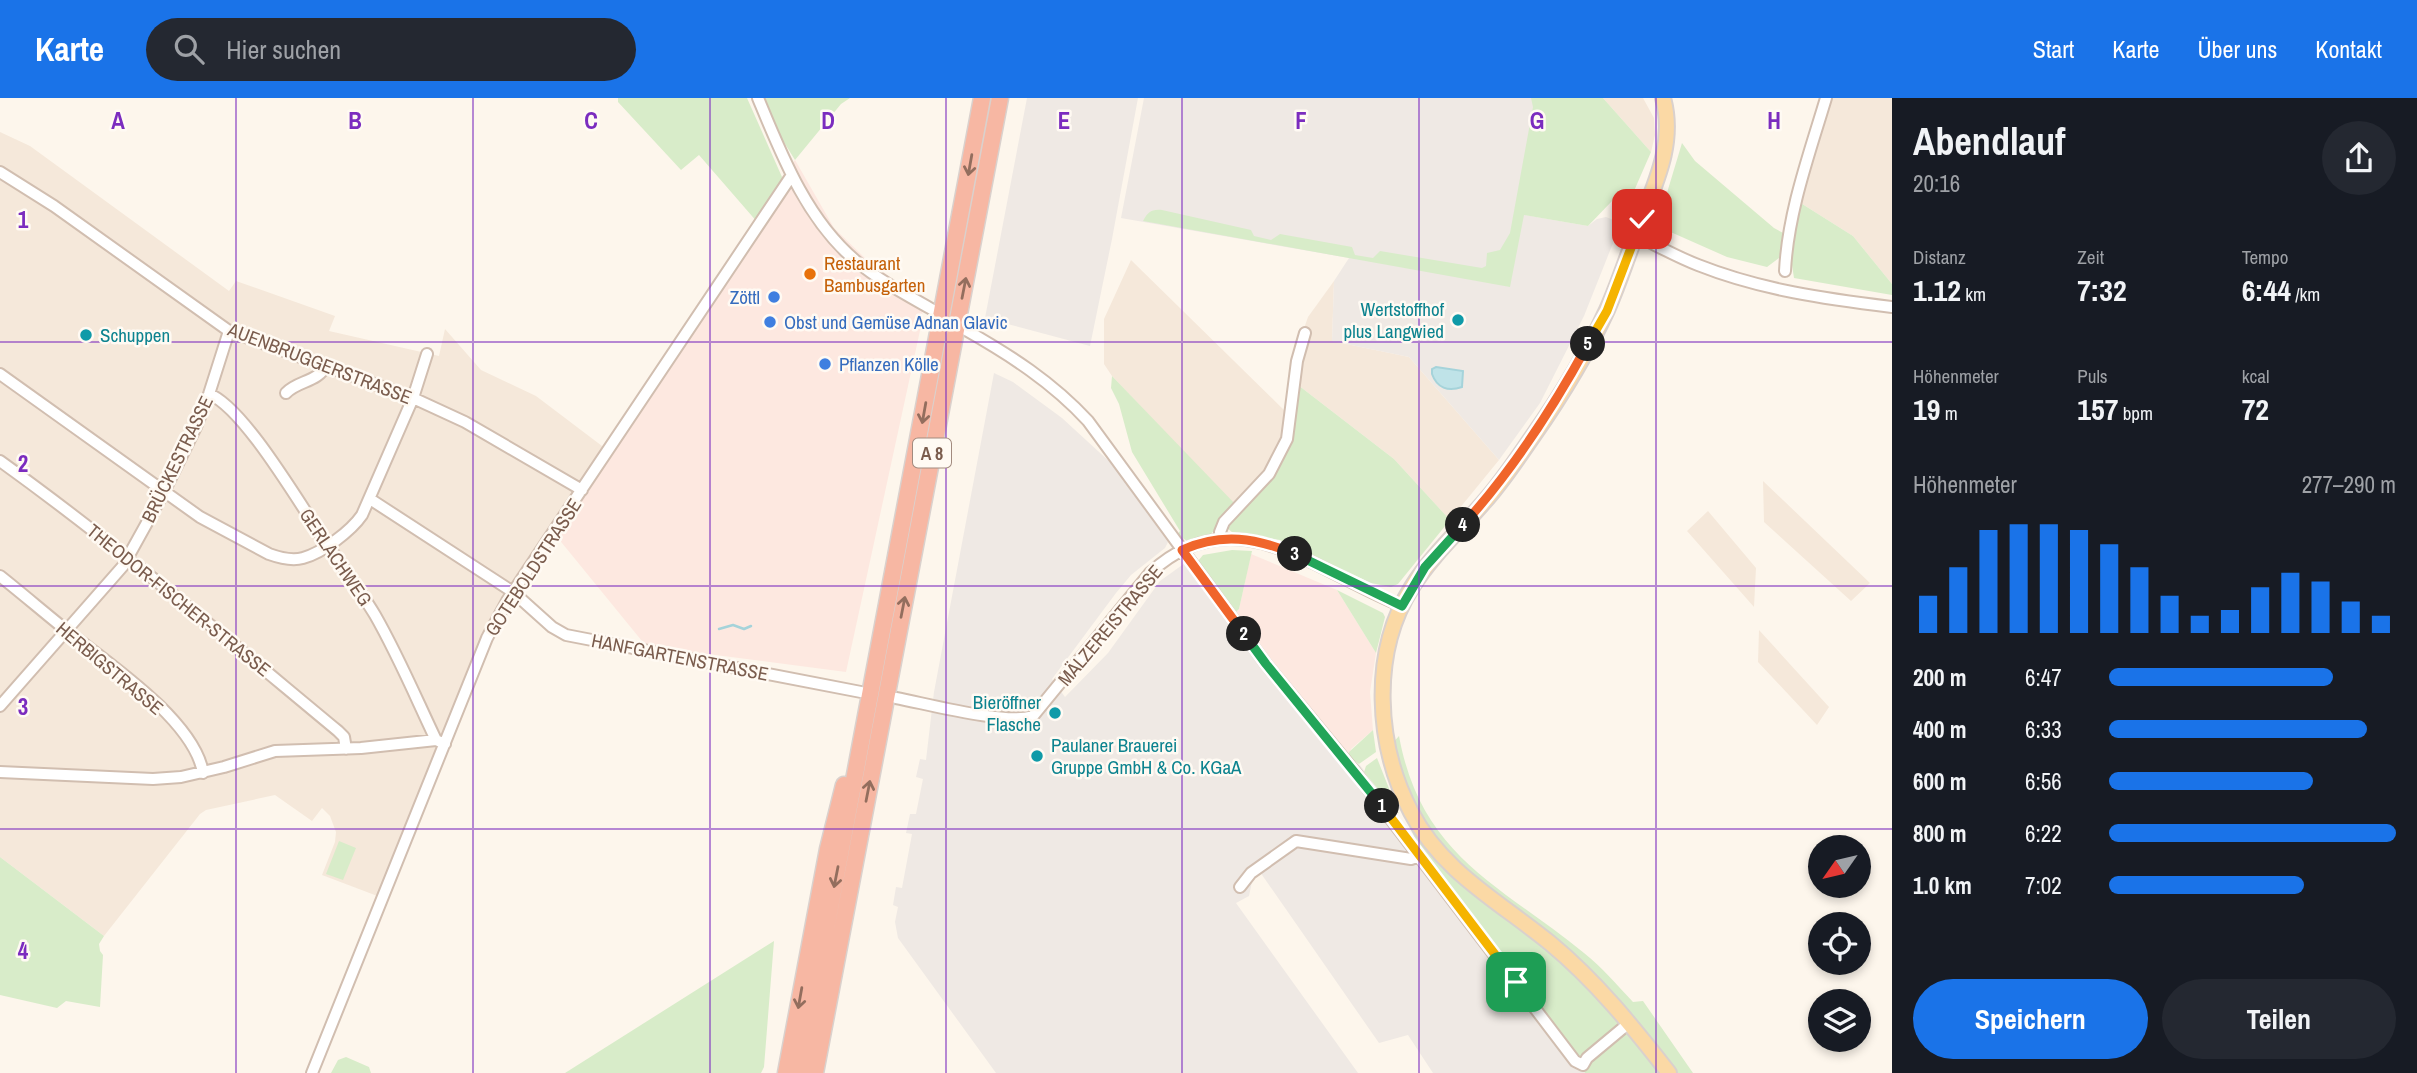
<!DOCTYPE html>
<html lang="de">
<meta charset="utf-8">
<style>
:root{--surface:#171b24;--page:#242831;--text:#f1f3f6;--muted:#9ea1a6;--accent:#1a73e8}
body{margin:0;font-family:"Archivo Narrow",sans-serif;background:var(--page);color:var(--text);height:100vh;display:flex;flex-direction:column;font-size:26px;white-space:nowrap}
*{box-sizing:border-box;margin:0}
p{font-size:23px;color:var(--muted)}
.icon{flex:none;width:38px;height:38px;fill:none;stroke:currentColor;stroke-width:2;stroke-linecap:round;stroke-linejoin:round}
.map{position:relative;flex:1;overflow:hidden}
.panel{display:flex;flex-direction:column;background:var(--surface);width:525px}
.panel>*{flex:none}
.needle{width:46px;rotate:236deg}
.buttons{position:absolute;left:1808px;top:737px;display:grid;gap:14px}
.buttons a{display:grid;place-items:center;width:63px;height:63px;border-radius:50%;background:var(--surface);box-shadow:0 4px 10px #0003;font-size:35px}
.pin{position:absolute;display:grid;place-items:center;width:60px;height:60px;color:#fff;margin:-30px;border-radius:14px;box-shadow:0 4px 10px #0006}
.km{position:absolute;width:35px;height:35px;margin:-18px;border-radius:50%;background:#222;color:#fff;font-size:19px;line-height:35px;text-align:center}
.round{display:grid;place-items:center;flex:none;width:74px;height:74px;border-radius:37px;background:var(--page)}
.summary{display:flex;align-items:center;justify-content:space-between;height:119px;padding:0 21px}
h1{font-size:38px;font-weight:700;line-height:52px}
.stats{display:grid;grid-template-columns:repeat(3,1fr);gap:10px;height:119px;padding:7px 21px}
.stats div{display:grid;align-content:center}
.stats b{font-size:30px;font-weight:700}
.stats small{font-size:19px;font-weight:400}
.stats p{font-size:19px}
.chart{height:196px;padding:14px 21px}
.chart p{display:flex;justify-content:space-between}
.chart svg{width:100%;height:126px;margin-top:7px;stroke:var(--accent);stroke-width:6}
.button{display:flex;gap:14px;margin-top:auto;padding:14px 21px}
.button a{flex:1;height:80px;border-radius:42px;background:var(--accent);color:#fff;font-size:28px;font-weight:700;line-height:80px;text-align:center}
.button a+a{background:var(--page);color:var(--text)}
ul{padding:0 21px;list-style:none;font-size:23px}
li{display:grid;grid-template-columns:112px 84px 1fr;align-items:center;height:52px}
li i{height:18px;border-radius:9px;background:var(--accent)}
header{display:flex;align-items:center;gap:42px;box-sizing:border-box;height:98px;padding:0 35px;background:var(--accent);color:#fff}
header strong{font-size:33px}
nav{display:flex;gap:38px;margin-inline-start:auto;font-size:24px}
.search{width:490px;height:63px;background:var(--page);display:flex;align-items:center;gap:18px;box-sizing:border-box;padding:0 24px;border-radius:38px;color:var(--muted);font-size:26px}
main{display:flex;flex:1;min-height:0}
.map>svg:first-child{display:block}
.residential{fill:#f5e8da}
.commercial{fill:#fde8e0}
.industrial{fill:#efe9e4}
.green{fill:#d8ecc9}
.water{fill:#bfe3e8;stroke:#a5d3da;stroke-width:2}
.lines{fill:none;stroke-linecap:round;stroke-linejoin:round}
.stream{stroke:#a5d3da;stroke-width:2.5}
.minor-casing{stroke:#d1beb0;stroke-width:14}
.major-casing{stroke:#dad1cd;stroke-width:18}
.highway-casing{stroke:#dad1cd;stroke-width:19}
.minor{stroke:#fff;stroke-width:10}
.major{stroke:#fbd9a5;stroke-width:14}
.highway{stroke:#f7b7a3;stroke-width:16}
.oneway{stroke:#936e5e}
.split-1-casing{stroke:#fff;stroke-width:14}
.split-2-casing{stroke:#fff;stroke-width:14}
.split-3-casing{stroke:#fff;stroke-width:14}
.split-4-casing{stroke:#fff;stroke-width:14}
.split-5-casing{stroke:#fff;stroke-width:14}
.split-6-casing{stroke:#fff;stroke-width:14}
.split-1{stroke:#f5b400;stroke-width:9}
.split-2{stroke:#22a559;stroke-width:9}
.split-3{stroke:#f0652b;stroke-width:9}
.split-4{stroke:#22a559;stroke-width:9}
.split-5{stroke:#f0652b;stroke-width:9}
.split-6{stroke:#f5b400;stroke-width:9}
.grid{fill:none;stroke:#7b2cbf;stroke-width:2;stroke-opacity:0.55}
.food-dot{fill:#e8710a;stroke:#fffaf3;stroke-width:2.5}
.shop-dot{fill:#3f7fe0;stroke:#fffaf3;stroke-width:2.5}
.culture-dot{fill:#0f9aa8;stroke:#fffaf3;stroke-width:2.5}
.labels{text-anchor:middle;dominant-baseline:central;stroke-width:5;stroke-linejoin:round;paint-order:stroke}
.shield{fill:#fffaf3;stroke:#a28b7f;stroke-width:2}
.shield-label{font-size:18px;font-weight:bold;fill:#7a5c4d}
.food-label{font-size:19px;fill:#c56008;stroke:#fffaf3;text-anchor:start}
.shop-label{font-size:19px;fill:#366cbe;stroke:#fffaf3;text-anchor:start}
.culture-label{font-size:19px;fill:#0d838f;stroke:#fffaf3;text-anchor:end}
.street-label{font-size:19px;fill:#7a5c4d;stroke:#fffaf3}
.grid-label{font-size:23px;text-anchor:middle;font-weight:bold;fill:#7b2cbf;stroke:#fffaf3;stroke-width:5;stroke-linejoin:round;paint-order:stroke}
</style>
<header>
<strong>Karte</strong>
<div class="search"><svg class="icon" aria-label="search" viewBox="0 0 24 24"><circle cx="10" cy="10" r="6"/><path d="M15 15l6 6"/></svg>Hier suchen</div>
<nav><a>Start</a><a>Karte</a><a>Über uns</a><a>Kontakt</a></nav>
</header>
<main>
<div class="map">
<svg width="1892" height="975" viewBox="0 0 1892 975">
<rect width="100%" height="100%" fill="#fdf6ec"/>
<!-- residential -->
<path class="residential" d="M1603,0H1643L1654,20L1655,37L1651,54Z
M1829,0H1892V186L1853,138L1799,104Z
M0,34L30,48L229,193L236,183L335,218L329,233L439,258L445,231L481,272L536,298L606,351L482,538L467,572L380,799L322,777L335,744L336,734L330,718L322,710L312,723L275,697L206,712L200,716L104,838L0,759Z
M1131,162L1288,316L1290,343L1240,413L1112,278L1104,266V221Z
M1334,183L1332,243L1409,259L1499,362L1450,422L1394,361L1298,287L1301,239L1308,219Z
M1763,383L1870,485L1851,503L1764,424Z
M1708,413L1756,470L1754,509L1687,433Z
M1759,532L1829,609L1817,627L1758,564Z"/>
<!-- commercial -->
<path class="commercial" d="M795,62L834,130L866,161L894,182L924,199L921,228L846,574L646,548L553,434L781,89L782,79Z
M1251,456L1337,492L1376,555L1370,594L1373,632L1351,651L1349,659L1271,563L1236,514L1239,511Z"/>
<!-- industrial -->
<path class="industrial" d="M1027,0H1138L1112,141L1090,248L985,220Z
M1144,0H1547L1525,117L1588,128L1597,121L1606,119L1621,125L1584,218L1540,305L1499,362L1409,259L1332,243L1334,183L1349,160L1121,120Z
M994,275L1013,284L1062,320L1111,365L1168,444L1165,450L1131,477L1116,495L1052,581L1065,599L1108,555L1160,483L1185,465L1198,463L1271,563L1331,638L1349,659L1359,666L1376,688L1422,755L1575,957L1585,975H1433L1408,937L1379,945L1260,774L1253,779L1249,798L1236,805L1358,975H996L898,840L895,824L898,809L893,807L896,789L902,790L912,736L906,735L910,716H916L923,681L916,679L920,661L926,662L934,594Z"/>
<!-- green -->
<path class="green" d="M618,0H747L782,79L781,89L758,125L699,57L681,72L618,4Z
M763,0H850L841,6L795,62L777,33Z
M1531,0H1603L1651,54L1627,109L1612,103L1588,128L1524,117L1510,189L1143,123C1148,114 1151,111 1162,112L1251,132L1254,138L1271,142L1280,136L1352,149L1355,157L1373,160L1380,153L1482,170L1486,168L1487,155L1500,152L1510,135L1533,9Z
M1682,45L1695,63L1774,130L1785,136L1779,160L1767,169L1727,159L1657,128Z
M1799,104L1853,138L1892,186V197L1794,180L1790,154Z
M943,241L947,242L881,592L877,591Z
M1112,278L1237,408L1210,437L1189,444L1177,437L1180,433L1132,354L1119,306L1111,290Z
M1298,287L1394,361L1450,422L1398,486L1391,489L1371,485L1280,442L1233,435L1226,429L1281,361Z
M1232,452L1252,453L1239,511L1236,514L1198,463L1203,457Z
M1337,492L1383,515L1385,519L1376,555Z
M1373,632L1376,654L1359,666L1349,659V654Z
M1399,638C1421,758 1499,786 1584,855C1602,869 1617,887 1633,904L1643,903L1693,975H1585L1575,957L1422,755L1394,696L1381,658Z
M1377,660L1399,716L1364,674L1366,668Z
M339,743L356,750L343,782L326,776Z
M0,759L104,838L99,846L100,853L103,857L100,909L66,903L57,910L0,897Z
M774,843L764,969L761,975H565Z
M346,959L369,969L371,975H331L338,962Z"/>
<!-- water -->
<path class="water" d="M1436,269L1463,273L1462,289C1448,294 1437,290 1432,276V271Z"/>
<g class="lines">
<!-- stream -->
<path class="stream" d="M719,531L733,527L744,531L751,528"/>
<!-- minor casing -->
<g class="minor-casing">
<path id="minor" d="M758,0C782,58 807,122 856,163C880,183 907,197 933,212
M0,74L54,108L229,233L413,300L465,324L582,392
M1635,137C1656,147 1677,159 1698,167C1761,192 1826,201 1892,209
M1785,173C1788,114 1809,57 1826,0
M964,231C1010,257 1052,284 1088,323L1266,566L1355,674L1575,963L1583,967
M0,276L200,419L269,456C280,460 292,463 303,460C322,455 351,433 362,417L413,300L427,256
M286,295C298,282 318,285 327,266
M209,296C245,310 303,412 327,446C343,470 360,492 375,517C398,557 416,600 436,642
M0,363C117,447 227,541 338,633L344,639L346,651
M370,401L513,494L552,529L566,537L861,594
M1221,440L1220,434L1224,424L1269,376L1287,341L1297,263L1305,235
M0,478C24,497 47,517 71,536C111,567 195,624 203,675
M896,600C928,606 1006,627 1033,618L1150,475C1235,396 1318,475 1402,508
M0,608L123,468L164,394L196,329L209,296L229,233
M0,674L153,681L181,679L224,669L275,653L361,650L436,642L445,646
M1240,789L1251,775L1296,743L1411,761L1420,758
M1583,967L1587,960L1629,925
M312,975L487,540L507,503L792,77"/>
</g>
<!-- major casing -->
<g class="major-casing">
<path id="major" d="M1663,0C1676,46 1654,88 1638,130C1628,157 1619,185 1607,212C1588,253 1559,301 1533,338C1517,361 1502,384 1484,404C1460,432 1432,457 1412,489C1370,555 1376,647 1411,714C1442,774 1500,804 1550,845C1596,883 1633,929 1669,975"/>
</g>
<!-- highway casing -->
<g class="highway-casing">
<path id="highway" d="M786,975L828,751L844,687
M799,975L982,0
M815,975L1000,0"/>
</g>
<!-- minor -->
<use href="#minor" class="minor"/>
<!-- major -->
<use href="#major" class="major"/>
<!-- highway -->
<use href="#highway" class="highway"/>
</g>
<!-- one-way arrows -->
<defs><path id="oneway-shaft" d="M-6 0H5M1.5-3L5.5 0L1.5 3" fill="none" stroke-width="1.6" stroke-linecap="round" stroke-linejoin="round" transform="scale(1.75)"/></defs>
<g class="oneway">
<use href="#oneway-shaft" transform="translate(970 67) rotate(100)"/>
<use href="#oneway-shaft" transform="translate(964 190) rotate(-79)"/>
<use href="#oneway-shaft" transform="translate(924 315) rotate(100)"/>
<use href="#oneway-shaft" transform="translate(903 509) rotate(-79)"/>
<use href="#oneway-shaft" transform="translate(868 693) rotate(-79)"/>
<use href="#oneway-shaft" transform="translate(836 779) rotate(101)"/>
<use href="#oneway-shaft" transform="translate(800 900) rotate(100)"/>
</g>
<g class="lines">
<!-- split-1 casing -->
<g class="split-1-casing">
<path id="split-1" d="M1382,708L1516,884"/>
</g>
<!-- split-2 casing -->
<g class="split-2-casing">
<path id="split-2" d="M1244,536L1266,566L1382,708"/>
</g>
<!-- split-3 casing -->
<g class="split-3-casing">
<path id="split-3" d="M1244,536L1182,452C1222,434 1256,440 1295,456"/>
</g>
<!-- split-4 casing -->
<g class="split-4-casing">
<path id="split-4" d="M1295,456L1402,508L1425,469L1463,427"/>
</g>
<!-- split-5 casing -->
<g class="split-5-casing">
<path id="split-5" d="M1463,427C1513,372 1553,310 1588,246"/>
</g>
<!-- split-6 casing -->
<g class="split-6-casing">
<path id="split-6" d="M1588,246L1607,213L1642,121"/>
</g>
<!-- split-1 -->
<use href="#split-1" class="split-1"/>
<!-- split-2 -->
<use href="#split-2" class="split-2"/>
<!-- split-3 -->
<use href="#split-3" class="split-3"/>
<!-- split-4 -->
<use href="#split-4" class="split-4"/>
<!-- split-5 -->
<use href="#split-5" class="split-5"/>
<!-- split-6 -->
<use href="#split-6" class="split-6"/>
</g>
<!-- grid -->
<path class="grid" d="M236,0V975M473,0V975M710,0V975M946,0V975M1182,0V975M1419,0V975M1656,0V975M0,244H1892M0,488H1892M0,731H1892"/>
<!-- markers -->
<circle class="food-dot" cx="810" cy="176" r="7"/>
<g class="shop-dot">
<circle cx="774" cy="199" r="7"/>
<circle cx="770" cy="224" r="7"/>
<circle cx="825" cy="266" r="7"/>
</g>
<g class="culture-dot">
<circle cx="1458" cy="222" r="7"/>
<circle cx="86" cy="237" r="7"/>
<circle cx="1055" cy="615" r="7"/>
<circle cx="1037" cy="658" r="7"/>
</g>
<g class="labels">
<!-- shield labels -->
<rect class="shield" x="913" y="340.5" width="38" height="29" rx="5"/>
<g class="shield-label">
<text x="932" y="355">A 8</text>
</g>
<!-- food labels -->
<g class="food-label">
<text x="824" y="165">Restaurant<tspan x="824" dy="22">Bambusgarten</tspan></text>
</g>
<!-- shop labels -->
<g class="shop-label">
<text x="760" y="199" text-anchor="end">Zöttl</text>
<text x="784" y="224">Obst und Gemüse Adnan Glavic</text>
<text x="839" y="266">Pflanzen Kölle</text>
</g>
<!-- culture labels -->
<g class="culture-label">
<text x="1444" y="211">Wertstoffhof<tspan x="1444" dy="22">plus Langwied</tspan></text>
<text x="100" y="237" text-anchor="start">Schuppen</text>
<text x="1041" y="604">Bieröffner<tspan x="1041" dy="22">Flasche</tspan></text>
<text x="1051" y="647" text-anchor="start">Paulaner Brauerei<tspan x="1051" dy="22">Gruppe GmbH &amp; Co. KGaA</tspan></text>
</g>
<!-- street labels -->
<g class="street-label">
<text transform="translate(320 265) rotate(21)">AUENBRUGGERSTRASSE</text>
<text transform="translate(177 361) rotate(-64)">BRÜCKESTRASSE</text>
<text transform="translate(336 459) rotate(56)">GERLACHWEG</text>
<text transform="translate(533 469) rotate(-57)">GOTEBOLDSTRASSE</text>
<text transform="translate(179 502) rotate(39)">THEODOR-FISCHER-STRASSE</text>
<text transform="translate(1110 527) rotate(-50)">MÄLZEREISTRASSE</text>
<text transform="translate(680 559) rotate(11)">HANFGARTENSTRASSE</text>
<text transform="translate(110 570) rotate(40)">HERBIGSTRASSE</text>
</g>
</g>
<g class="grid-label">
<text x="118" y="31">A</text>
<text x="355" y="31">B</text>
<text x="591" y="31">C</text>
<text x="828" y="31">D</text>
<text x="1064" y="31">E</text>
<text x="1301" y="31">F</text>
<text x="1537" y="31">G</text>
<text x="1774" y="31">H</text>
<text x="23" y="130">1</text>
<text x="23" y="374">2</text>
<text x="23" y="617">3</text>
<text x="23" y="861">4</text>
</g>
</svg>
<div class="buttons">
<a><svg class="needle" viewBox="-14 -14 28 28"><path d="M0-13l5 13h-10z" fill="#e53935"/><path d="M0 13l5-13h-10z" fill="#9ea1a6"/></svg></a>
<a><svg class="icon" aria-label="locate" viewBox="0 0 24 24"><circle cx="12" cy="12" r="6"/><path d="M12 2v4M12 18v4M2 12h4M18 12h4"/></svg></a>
<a><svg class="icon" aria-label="layers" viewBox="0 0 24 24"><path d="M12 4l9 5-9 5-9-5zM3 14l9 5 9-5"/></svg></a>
</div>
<div class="pin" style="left:1516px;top:884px;background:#1e9e55"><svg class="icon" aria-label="arrive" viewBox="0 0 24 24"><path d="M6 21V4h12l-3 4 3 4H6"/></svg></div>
<div class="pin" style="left:1642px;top:121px;background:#d93025"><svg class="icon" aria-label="check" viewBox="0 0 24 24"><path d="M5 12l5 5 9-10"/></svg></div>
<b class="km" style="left:1382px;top:708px">1</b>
<b class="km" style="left:1244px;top:536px">2</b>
<b class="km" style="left:1295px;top:456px">3</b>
<b class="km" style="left:1463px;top:427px">4</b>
<b class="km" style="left:1588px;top:246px">5</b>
</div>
<section class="panel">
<div class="summary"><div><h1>Abendlauf</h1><p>20:16</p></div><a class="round"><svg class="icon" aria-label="share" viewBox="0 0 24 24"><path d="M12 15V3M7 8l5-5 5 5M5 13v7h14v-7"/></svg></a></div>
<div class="stats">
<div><p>Distanz</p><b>1.12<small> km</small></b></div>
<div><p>Zeit</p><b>7:32</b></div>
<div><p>Tempo</p><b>6:44<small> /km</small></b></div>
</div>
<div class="stats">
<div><p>Höhenmeter</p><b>19<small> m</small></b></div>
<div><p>Puls</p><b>157<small> bpm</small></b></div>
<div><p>kcal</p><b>72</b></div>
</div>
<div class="chart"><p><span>Höhenmeter</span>277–290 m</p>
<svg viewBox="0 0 160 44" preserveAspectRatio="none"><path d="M5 44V31M15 44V21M25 44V8M35 44V6M45 44V6M55 44V8M65 44V13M75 44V21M85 44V31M95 44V38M105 44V36M115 44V28M125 44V23M135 44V26M145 44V33M155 44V38"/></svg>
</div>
<ul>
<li><b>200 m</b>6:47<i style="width:78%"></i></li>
<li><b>400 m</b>6:33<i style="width:90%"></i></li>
<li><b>600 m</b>6:56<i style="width:71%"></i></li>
<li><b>800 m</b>6:22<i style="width:100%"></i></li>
<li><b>1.0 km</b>7:02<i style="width:68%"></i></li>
</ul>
<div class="button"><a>Speichern</a><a>Teilen</a></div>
</section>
</main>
